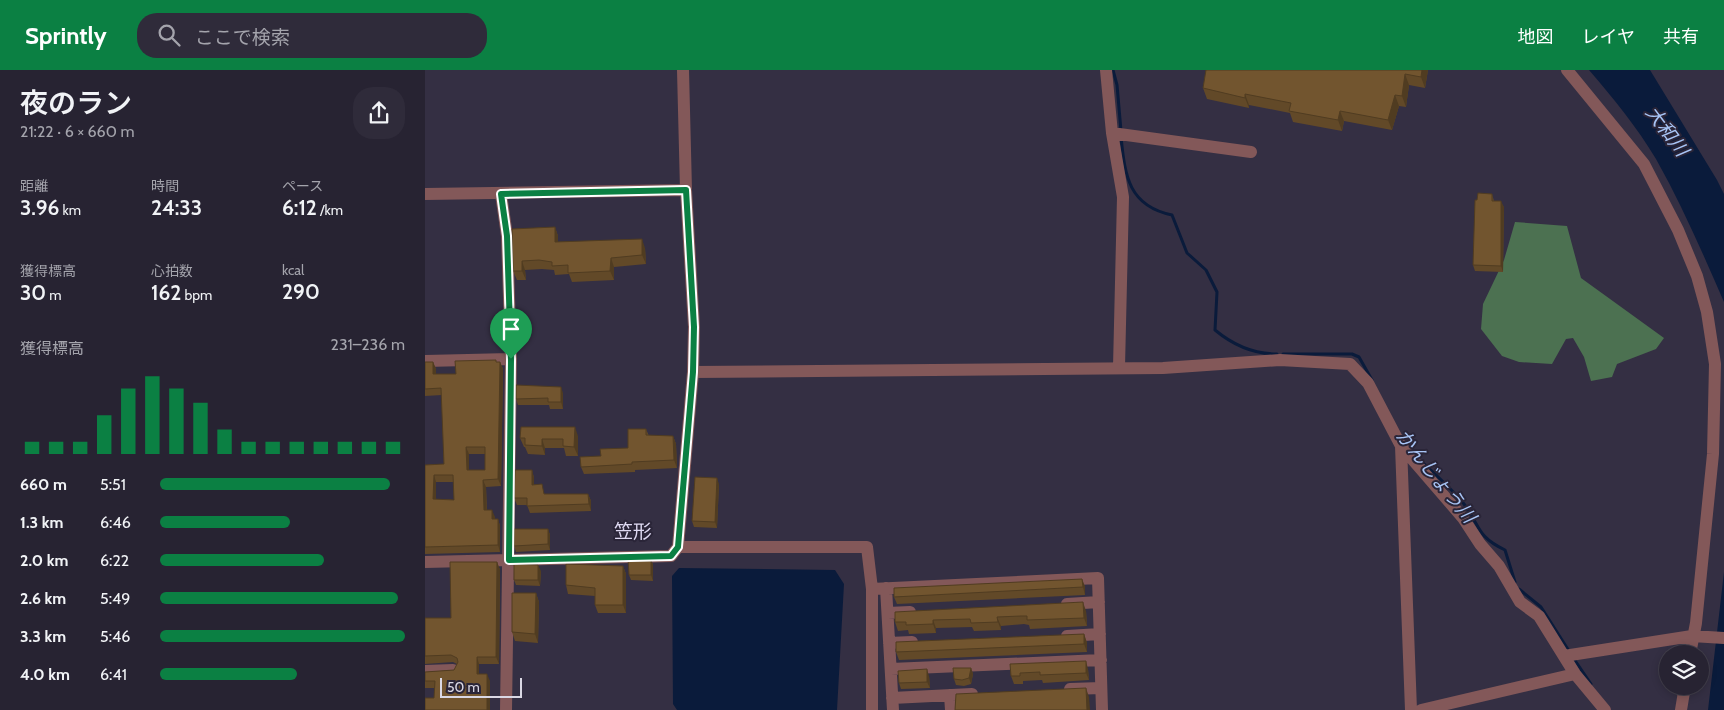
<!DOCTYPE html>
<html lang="ja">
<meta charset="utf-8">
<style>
:root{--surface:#272332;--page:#2f2b3a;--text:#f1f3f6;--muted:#a4a4ac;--line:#43404d;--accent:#0b8043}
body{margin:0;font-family:Cabin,"Noto Sans JP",sans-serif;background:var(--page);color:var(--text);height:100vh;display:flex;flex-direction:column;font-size:19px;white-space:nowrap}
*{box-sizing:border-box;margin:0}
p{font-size:16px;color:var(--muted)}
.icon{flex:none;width:28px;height:28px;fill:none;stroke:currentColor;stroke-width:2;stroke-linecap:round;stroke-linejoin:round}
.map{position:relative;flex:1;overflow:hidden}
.drawer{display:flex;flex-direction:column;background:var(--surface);width:425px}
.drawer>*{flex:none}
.buttons{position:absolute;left:1234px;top:575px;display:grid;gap:10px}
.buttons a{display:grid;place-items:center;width:50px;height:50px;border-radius:50%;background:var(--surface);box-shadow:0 2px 8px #0003,0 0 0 1px var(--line);font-size:25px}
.scale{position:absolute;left:15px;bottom:12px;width:82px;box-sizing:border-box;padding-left:5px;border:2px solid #dad8e4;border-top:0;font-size:14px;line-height:18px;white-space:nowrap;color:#dad8e4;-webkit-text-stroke:4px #2a2538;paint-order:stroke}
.pin{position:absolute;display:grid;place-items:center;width:42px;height:42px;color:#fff;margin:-51px -21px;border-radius:50% 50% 50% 0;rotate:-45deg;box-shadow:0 0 5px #0007}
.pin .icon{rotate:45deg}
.round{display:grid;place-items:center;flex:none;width:52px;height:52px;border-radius:20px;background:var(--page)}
.head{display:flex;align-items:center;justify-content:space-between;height:85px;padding:0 20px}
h1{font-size:28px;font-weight:600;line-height:38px}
.stats{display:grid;grid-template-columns:repeat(3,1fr);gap:8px;height:85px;padding:5px 20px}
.stats div{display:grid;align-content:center}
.stats b{font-size:21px;font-weight:600}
.stats small{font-size:14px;font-weight:400}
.stats p{font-size:14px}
.chart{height:140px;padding:10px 20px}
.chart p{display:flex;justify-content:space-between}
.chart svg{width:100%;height:90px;margin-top:5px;stroke:var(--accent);stroke-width:6}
ul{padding:0 20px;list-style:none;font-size:16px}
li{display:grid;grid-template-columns:80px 60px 1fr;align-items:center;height:38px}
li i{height:12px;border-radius:6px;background:var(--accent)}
header{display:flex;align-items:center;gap:30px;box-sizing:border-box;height:70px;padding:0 25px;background:var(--accent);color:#fff}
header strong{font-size:24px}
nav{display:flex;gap:28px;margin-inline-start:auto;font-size:18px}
.search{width:350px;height:45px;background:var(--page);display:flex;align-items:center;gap:12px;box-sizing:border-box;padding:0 18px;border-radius:20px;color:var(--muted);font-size:19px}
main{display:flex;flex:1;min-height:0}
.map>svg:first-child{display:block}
.forest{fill:#4c7151}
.water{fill:#0a1b3b}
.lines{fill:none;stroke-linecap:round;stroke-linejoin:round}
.stream{stroke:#0a1b3b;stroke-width:3}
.minor{stroke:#835859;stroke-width:12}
.wall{fill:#624928;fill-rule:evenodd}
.shaded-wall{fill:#503c21}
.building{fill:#72552f;stroke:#503c21;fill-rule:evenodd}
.route-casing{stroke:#fff;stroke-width:10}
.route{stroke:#0b8043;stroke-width:6}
.labels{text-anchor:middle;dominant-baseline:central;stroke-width:4;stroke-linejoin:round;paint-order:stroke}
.water-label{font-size:19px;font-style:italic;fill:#a8c5f6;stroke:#2a2538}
.neighbourhood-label{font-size:19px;fill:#ded9f2;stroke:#2a2538}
</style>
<header>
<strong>Sprintly</strong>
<div class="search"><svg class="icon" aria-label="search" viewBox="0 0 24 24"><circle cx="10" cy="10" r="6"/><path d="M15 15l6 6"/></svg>ここで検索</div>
<nav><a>地図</a><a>レイヤ</a><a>共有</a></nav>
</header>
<main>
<section class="drawer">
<div class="head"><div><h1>夜のラン</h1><p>21:22 · 6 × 660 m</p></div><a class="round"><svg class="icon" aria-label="share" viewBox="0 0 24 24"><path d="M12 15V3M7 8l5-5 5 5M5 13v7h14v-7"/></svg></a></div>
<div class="stats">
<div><p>距離</p><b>3.96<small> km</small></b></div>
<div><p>時間</p><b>24:33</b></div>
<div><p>ペース</p><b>6:12<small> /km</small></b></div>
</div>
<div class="stats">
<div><p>獲得標高</p><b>30<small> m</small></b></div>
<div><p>心拍数</p><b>162<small> bpm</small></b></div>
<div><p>kcal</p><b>290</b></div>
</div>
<div class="chart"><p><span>獲得標高</span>231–236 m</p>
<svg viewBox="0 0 160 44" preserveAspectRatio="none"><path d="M5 44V38M15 44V38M25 44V38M35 44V25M45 44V12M55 44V6M65 44V12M75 44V19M85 44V32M95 44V38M105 44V38M115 44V38M125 44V38M135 44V38M145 44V38M155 44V38"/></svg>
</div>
<ul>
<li><b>660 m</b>5:51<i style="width:94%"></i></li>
<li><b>1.3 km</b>6:46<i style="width:53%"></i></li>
<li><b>2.0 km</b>6:22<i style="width:67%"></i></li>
<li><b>2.6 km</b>5:49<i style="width:97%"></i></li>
<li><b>3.3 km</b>5:46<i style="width:100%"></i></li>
<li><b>4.0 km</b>6:41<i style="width:56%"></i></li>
</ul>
</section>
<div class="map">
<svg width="1299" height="640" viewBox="0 0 1299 640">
<rect width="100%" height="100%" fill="#342f43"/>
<!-- forest -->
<path class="forest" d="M1090,152L1142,156L1156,208L1239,268L1231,279L1192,294L1187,307L1166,311L1159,287L1148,268L1141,269L1127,294L1094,292L1077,286L1056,259L1058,234L1079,190Z"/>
<!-- water -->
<path class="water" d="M1164,0H1225L1292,110L1299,124V232C1278,184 1257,135 1231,89C1212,57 1188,28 1164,0Z
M254,498L410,500L419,514L412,640H252L248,634L247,506Z
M1299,502V640H1283Z"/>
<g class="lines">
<!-- stream -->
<path class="stream" d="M688,0L692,15L696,61
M696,67C700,107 704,136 747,145L762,183L781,200L792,222L790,260C808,275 828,284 852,284
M858,284H927L934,287L947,310
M997,392C1011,405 1027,419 1039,434C1056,457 1051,466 1080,480L1090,512
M1094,519L1116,537L1144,581
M1149,589L1166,614"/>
<!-- minor -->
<path class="minor" d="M681,0L687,63L698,127L694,297
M1142,0L1219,94L1253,160L1272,206L1282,242L1290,294L1288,384L1271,553L1265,584
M687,63L826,82
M0,124L261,120
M76,124L82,166L86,289
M0,291L86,289L81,640
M268,302L738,298L855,290L925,294L943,313L976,376L1038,448L1055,474L1074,496L1095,532L1114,546L1150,604L1180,640
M976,376L986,640
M253,477H442L447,519V640
M0,492L246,486L253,477L268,302L269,257L261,120L258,0
M461,518L468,640
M447,519L673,508L677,640
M642,534L674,532
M463,543L485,542
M642,566L675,564
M464,573L487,572
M1139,586L1267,566L1299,568
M466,599L676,590
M0,601L28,600
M645,619L676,618
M525,625L526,640
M467,628L547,624
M996,640L1150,604
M1256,640L1260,616"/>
</g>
<!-- wall -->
<path class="wall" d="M1003,0L1000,18L984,15L981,37L974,36L967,60L919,51L917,61L868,52L865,43L824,35V38L782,29L778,18Z
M1067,124L1069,131L1079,137L1078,202L1050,201L1048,195L1052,130Z
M130,157L133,166V172L220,178L221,194L189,197V210L147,212L144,204L130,205L129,200L117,199L100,200L101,210H92L88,201L87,159Z
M0,292H8L11,299V304H31L72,292H75L78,299L76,416L61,417L62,440L70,447V449H73L75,456V482L0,484V395L19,394L17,325L0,326ZM44,384H60V400H44ZM11,412H29V430L11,429Z
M138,323V339H125L124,335H93L91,329Z
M221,359L224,366H248L251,374L252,398L210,400V402L159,404L156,397L176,386L203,378Z
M153,366V386H141L139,378H120V385L103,384L100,377H99L95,368Z
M107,400L109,408V415L120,424H163L166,431V441L105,443L102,435H92L89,428Z
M294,414L292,458L269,457L267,451Z
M123,459L125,465V480L91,482L89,476Z
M226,489L228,495V511L206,510L204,505Z
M72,492L75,500L74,594H54V604L65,611L9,628V618H0V602L29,600L32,594L28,592L0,594V548H26Z
M198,496L201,504V543H173L170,535V526L143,524L141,515Z
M116,501L115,516L91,515L89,510Z
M657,509L660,517V525L472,534L469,527Z
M111,523L114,532L113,573L90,571L87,562Z
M661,541L662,556L605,559L604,555L599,554L576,556V560L549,561L547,557L511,558V563L484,564L483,560L473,561L470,552Z
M659,564L662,573V582L474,590L471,582Z
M585,594L663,599L664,610L618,613L617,610L598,611V614H589L586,606Z
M546,598L548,604L546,614L539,616L531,615L529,609Z
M504,606L505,618L476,619L474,613Z"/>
<!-- shaded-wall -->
<path class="shaded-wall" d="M997,0H1003L1000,18L996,7Z
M980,4L984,15L981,37L977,26Z
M820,24L824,35V38L820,28Z
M970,25L974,36L967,60L963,50Z
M915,41L919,51L917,61L913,50Z
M1076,131L1079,137L1078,202L1076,196Z
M130,157L133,166V181L130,172Z
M217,169L220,178L221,194L217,185Z
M186,188L189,197V210L185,201Z
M97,191L100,200L101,210L97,201Z
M8,292L11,299V311L8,304Z
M75,292L78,299L76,416L73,409Z
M136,317L138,323V339L136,332Z
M150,357L153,366V386L149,377Z
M248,366L251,374L252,398L249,390Z
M117,369L120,378V385L117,376Z
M41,377L44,384V407L42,400Z
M107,400L109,408V422L107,415Z
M9,405L11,412V436L8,429Z
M292,408L294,414L292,458L290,452Z
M58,410L61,417L62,447L59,440Z
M163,424L166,431V441L164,434Z
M67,440L70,447V456L67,449Z
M73,449L75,456V482L73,475Z
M123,459L125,465V480L123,474Z
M226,489L228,495V511L226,505Z
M72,492L75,500L74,594L71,587Z
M113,495L116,501L115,516L113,510Z
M198,496L201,504V543L198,535Z
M657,509L660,517V525L658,517Z
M111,523L114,532L113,573L110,564Z
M658,532L661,541L662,556L659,548Z
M572,547L576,556V560L573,552Z
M508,550L511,558V563L508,554Z
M659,564L662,573V582L659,574Z
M52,587L54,594V611L52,604Z
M661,591L663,599L664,610L661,603Z
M546,598L548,604L546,614L544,608Z
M502,599L504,606L505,618L502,612Z
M62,604L65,611V640H62Z
M661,618L664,627L665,640H662Z"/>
<!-- building -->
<path class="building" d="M781,0H997L996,7L980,4L977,26L970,25L963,50L915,41L913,50L864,41L866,33L820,24V28L778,18Z
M1053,123L1067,124V131H1076V196L1048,195L1050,130H1052Z
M130,157V172L217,169V185L186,188L185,201L143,203V195L127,196V192L114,190L97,191V201H88L87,159Z
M71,290V292H75L73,409L58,410L59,440H67V449H73V475L0,477V395L19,394L16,318L0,319V292H8V304H31L30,291ZM41,377H60V400H42ZM9,405H28L29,430L8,429Z
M91,315L136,317V332H123V328L91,329Z
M96,357H150L149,377L138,376V369H117V376L100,375V368H95Z
M203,359H221V365L248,366L249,390L207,392V394L156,397L155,387L176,386L175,379L203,378Z
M90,400H107V415L117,414L119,424H163L164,434L102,436V428H89Z
M270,407L292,408L290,452L267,451Z
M89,459H123V474L89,476Z
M203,489H226V505H204Z
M25,492H72L71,587H52V604H62V640H0V628H9L10,611H0V602L29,600L33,592L32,588L26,585L0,586V548H26Z
M89,494L113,495V510H89Z
M141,494L198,496V535H170V518L141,515Z
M657,509L658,517L469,527V518Z
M87,523H111L110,564L87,562Z
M658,532L659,548L602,550V546H596L572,547L573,552L546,553L545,549L508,550V554L481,555V552H470V542Z
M659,564V574L471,582V572Z
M661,591V603L615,605V602L595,603V606H586L585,594Z
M528,598H546L544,608L537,610L529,609Z
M502,599V612L474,613L473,601Z
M661,618L662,640H530L531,624Z"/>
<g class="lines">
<!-- route casing -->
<g class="route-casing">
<path id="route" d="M261,120L269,257L268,302L253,477L246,486L84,490L86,289L82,166L76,124Z"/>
</g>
<!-- route -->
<use href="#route" class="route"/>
</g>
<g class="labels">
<!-- water labels -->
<g class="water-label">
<text transform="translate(1242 61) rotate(53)">大和川</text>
<text transform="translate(1011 406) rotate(51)">かんじょう川</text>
</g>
<!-- neighbourhood labels -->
<g class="neighbourhood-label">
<text x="208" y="461">笠形</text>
</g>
</g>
</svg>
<div class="buttons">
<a><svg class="icon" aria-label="layers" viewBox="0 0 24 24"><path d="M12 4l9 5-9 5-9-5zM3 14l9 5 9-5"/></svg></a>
</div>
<div class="scale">50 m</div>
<div class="pin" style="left:86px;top:289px;background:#1e9e55"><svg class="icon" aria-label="arrive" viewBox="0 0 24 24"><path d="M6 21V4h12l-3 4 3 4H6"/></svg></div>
</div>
</main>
